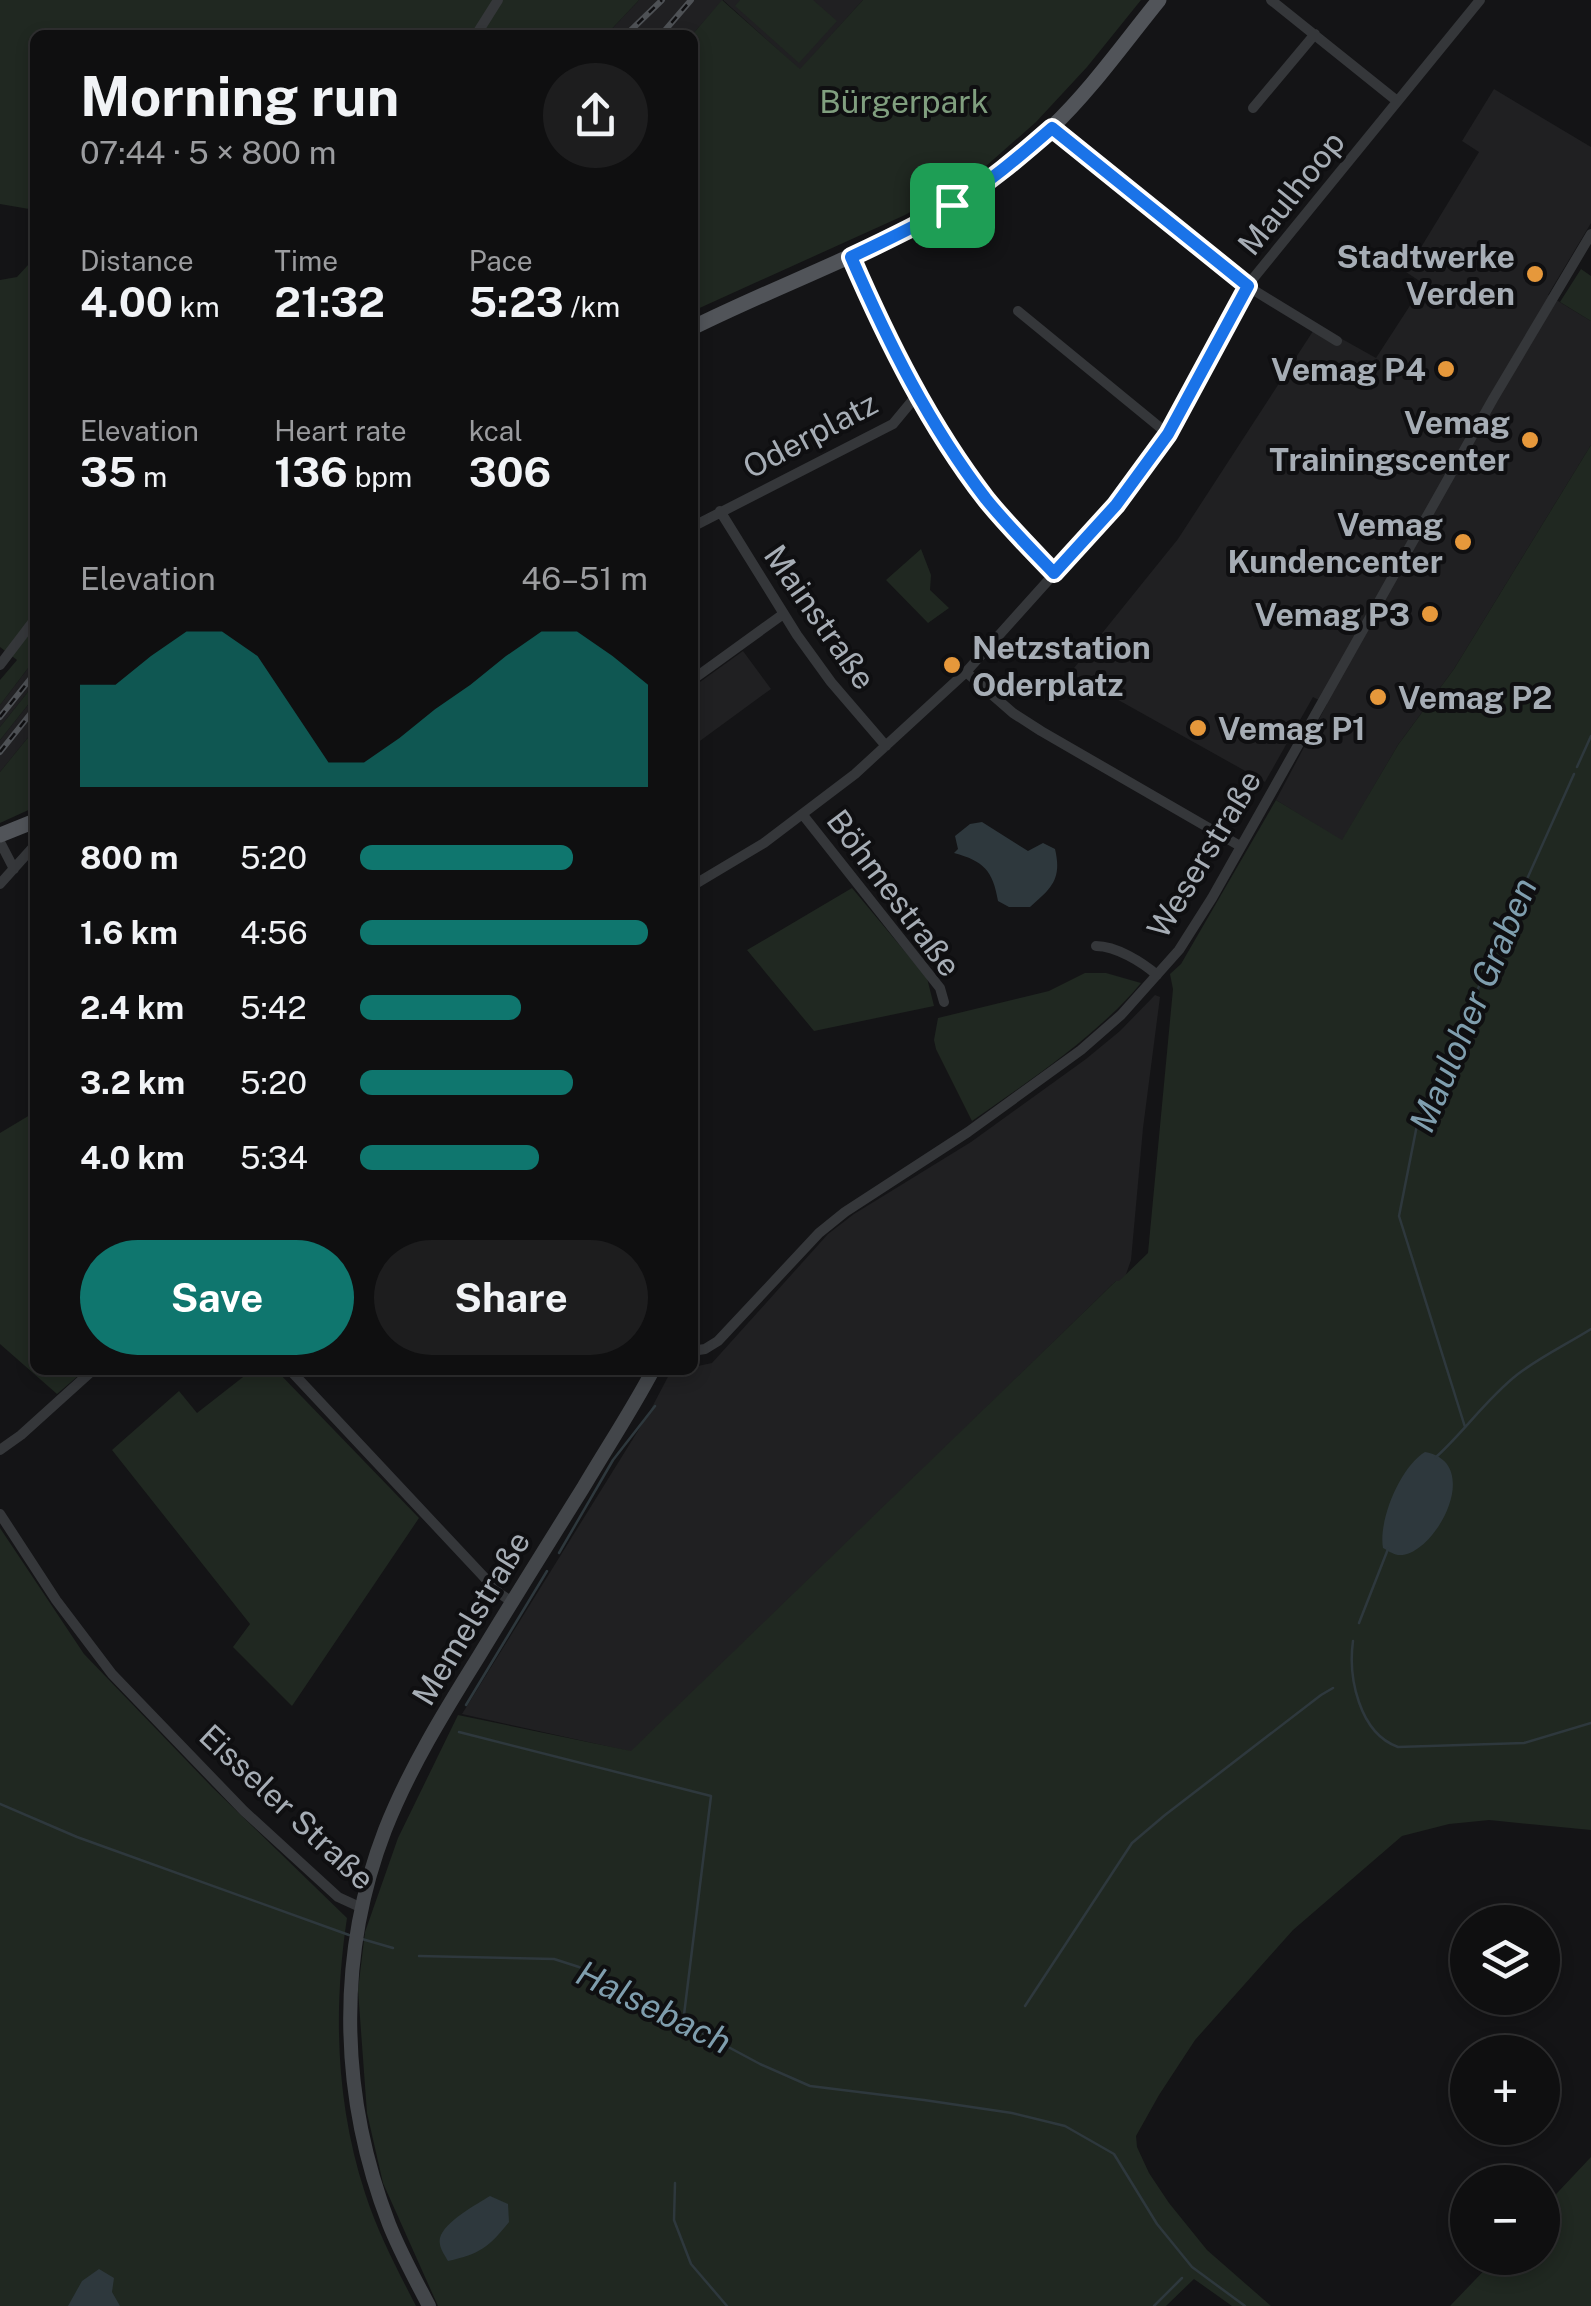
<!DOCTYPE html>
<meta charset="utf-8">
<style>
:root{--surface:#0f0f10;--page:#1d1d1e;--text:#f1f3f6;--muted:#9b9c9f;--line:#2f2f30;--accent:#0f766e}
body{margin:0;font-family:"Public Sans",sans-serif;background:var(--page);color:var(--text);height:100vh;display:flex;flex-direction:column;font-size:38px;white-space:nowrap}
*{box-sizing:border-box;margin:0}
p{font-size:32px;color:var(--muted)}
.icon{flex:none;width:55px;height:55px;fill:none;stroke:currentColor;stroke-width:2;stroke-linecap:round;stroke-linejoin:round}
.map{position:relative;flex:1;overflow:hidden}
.sheet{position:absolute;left:30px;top:30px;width:668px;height:1345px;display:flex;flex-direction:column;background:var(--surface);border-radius:15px;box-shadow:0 5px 15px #0003,0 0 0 2px var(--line)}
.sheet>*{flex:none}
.fabs{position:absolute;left:1450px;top:1905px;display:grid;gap:20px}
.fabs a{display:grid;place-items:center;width:110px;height:110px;border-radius:50%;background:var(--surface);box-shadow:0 5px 15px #0003,0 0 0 2px var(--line);font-size:50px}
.pin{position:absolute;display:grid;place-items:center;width:85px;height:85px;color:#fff;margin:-42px;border-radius:20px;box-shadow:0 5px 15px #0006}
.round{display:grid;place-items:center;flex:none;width:105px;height:105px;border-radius:52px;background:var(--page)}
.summary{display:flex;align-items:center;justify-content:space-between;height:170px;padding:0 50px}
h1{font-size:55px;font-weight:700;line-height:75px}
.metrics{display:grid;grid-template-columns:repeat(3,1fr);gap:15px;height:170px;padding:10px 50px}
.metrics div{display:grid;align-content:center}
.metrics b{font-size:42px;font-weight:700}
.metrics small{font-size:28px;font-weight:400}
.metrics p{font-size:28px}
.chart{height:280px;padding:20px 50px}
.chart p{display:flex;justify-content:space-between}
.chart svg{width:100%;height:180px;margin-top:10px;fill:var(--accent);opacity:.7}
.button{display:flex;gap:20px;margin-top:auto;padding:20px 50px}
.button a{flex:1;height:115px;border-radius:60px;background:var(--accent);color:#fff;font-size:40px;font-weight:700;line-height:115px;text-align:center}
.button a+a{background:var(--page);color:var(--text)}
ul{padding:0 50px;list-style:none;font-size:32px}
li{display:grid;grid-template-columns:160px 120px 1fr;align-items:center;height:75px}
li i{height:25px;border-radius:12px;background:var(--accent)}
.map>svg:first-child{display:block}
.built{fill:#202022}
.green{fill:#202821}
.water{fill:#2e383d}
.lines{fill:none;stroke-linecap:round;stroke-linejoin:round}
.stream{stroke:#2e383d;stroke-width:2.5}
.street{stroke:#35373a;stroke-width:10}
.secondary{stroke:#43464a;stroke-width:14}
.primary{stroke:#515459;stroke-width:15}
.rail-casing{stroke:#4e5155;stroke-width:6}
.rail{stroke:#0f0f11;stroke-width:2.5;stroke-dasharray:8;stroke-linecap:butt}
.route-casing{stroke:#fff;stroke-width:20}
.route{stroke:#1a73e8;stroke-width:12}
.poi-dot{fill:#e6983b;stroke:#0f0f11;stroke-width:4}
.labels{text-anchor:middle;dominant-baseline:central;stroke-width:8;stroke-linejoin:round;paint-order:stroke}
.park-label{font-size:32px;fill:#809f7f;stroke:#0f0f11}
.street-label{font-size:32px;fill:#a6adb5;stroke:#0f0f11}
.poi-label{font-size:32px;font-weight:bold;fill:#a6adb5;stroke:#0f0f11;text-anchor:end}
.water-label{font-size:35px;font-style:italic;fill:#7f9eae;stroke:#0f0f11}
</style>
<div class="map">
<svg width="1591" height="2306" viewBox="0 0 1591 2306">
<rect width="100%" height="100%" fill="#141416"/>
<!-- built -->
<path class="built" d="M639,0H863L800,70L723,0L692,35H606Z
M1494,89L1591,147V223L1548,295L1591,321V445L1454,669L1398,745L1342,841L1276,800L1327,704L1313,697L1265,782L1070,673L1178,539L1317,325L1376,358L1424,284L1406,272L1479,152L1462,141Z
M743,651L771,689L693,746V687Z
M35,659V683L0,727V705Z
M35,696V729L0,772V740Z
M1155,995L1160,997L1143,1128L1131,1260L1123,1283L1116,1281L633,1752L462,1714L649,1413L671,1371L692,1370L693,1367L712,1363L828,1234L854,1214L971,1142L1086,1059L1120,1031Z"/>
<!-- green -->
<path class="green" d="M0,0H639L606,35H35V210L0,204Z
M722,0L800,69L863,0H1141L1087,67L1036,122L977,174L905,215L693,311L692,35Z
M740,0H813L837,21L799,63L735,6Z
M28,265L35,266V659L0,705V680L17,660L0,647V280L17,277Z
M1581,269L1591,276V321L1560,302Z
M1591,445V1830L1489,1820L1449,1824L1402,1836L1293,1930L1195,2040L1159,2095L1136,2136L1137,2147L1149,2173L1169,2203L1207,2250L1271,2306H1232L1194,2279L1166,2306H438L383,2183L367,2113L358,1990L365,1932L398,1838L458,1715L631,1751L1116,1281H1119L1148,1253L1173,989L1170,974L1181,964L1276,800L1342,840L1398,745L1454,669Z
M921,549L931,575L930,590L949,608L928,623L886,580Z
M35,683V696L0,740V727Z
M35,729V807L0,823V772Z
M852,888L927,978L934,1006L814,1031L747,950Z
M1085,973H1106L1141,983C1098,1035 1028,1082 972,1121L936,1049L934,1040L938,1018L1049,991Z
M35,1112V1370H85L57,1394L0,1344V1133Z
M252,1370H276L419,1518L292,1706L233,1647L250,1624L112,1450L179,1391L197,1413Z
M0,1528L84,1654L212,1787L347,1918C333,2011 336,2104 365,2193C378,2233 397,2269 416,2306H0Z
M1591,2157V2306H1450L1496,2258H1542L1543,2208Z"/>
<!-- water -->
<path class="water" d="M982,822L1028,851L1043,843L1055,849C1062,879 1052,888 1030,907H1009L998,901C993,871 984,861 954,853L958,849L955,836L970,824Z
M1425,1452C1486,1463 1433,1559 1398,1555C1392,1554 1387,1550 1383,1548C1378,1520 1401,1466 1425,1452Z
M490,2196L508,2204L509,2222C489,2247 480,2254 448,2261C444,2254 438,2246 440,2238C444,2222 477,2204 490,2196Z
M99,2269L114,2278L112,2292L120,2306H68L82,2281Z"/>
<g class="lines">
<!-- stream -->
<path class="stream" d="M1577,767L1591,736
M1465,1427L1399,1216L1417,1125L1574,774
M1436,1457C1464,1432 1487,1398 1518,1374C1540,1357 1567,1344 1591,1329
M559,1553L613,1460L655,1406
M1359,1623L1388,1549
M1353,1641C1348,1677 1359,1733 1398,1747L1524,1743L1591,1723
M466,1705L547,1571
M459,1732L711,1796L683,2023
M0,1804L77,1837L349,1935
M362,1939L393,1948
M419,1956L554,1959L579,1967L760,2064L810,2086L924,2100L1012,2113L1065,2126L1114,2154L1157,2224L1192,2267L1245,2306
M1025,2006L1132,1843L1165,1815L1321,1695L1333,1688
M675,2183L674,2220L691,2264L727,2306
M1154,2306L1182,2278"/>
<!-- street -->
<path class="street" d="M1271,0L1397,101
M476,35L498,0
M1253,108L1315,34
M1052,128L1247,286L1337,341
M851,257C888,342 929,425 986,499C1007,525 1031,549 1054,573
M1018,311L1168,434
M720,511L797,635L831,682L886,746
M692,527L893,424L917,395
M0,665L35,619
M966,672L1013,713L1041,731L1240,846
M692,680L782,615
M803,815L940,988L944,1002
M0,842L14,869
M0,884L35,845
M692,886L764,843L855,774L966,672L1116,505L1168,434L1247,286L1480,0
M1096,946C1116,946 1142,962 1157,975
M692,1351L705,1349L718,1341L819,1233L845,1212L968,1132L1081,1050L1121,1015L1179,950L1212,898L1493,399L1591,234
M290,1370L499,1593L512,1602
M0,1450L21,1435L93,1370
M0,1514L56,1600L112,1674L244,1811L338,1897L362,1908"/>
<!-- secondary -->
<path class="secondary" d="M429,2306C415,2279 400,2252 389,2224C340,2097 336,1957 385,1830C409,1769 444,1712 479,1656C513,1600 548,1544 583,1488C606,1449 632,1410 653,1370"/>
<!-- primary -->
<path class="primary" d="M692,328C819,265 946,229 1051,128C1091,90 1124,43 1159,0
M0,835L35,821"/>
<!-- rail casing -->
<g class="rail-casing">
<path id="rail" d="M626,35L662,0
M661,35L691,0
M0,717L35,673
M0,752L35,708"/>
</g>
<!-- rail -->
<use href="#rail" class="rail"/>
</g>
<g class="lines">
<!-- route casing -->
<g class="route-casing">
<path id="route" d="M1052,128L1248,286L1168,434L1116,505L1054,573C1031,549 1007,525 986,499C929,425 888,342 851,257C885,241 919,225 951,206C987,184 1020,156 1052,128Z"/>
</g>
<!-- route -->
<use href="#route" class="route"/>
</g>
<!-- markers -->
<g class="poi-dot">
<circle cx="1535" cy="274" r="10"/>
<circle cx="1446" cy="369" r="10"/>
<circle cx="1530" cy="440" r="10"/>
<circle cx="1463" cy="542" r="10"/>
<circle cx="1430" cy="614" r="10"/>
<circle cx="952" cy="665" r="10"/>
<circle cx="1378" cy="697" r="10"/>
<circle cx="1198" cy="728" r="10"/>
</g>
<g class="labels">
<!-- park labels -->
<g class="park-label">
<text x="904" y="101">Bürgerpark</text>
</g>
<!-- street labels -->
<g class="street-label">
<text transform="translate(1291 193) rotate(-51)">Maulhoop</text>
<text transform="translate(810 435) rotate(-28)">Oderplatz</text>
<text transform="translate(820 617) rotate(55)">Mainstraße</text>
<text transform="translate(1204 854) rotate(-59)">Weserstraße</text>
<text transform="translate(894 893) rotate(53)">Böhmestraße</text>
<text transform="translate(471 1618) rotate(-59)">Memelstraße</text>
<text transform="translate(287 1807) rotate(43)">Eisseler Straße</text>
</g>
<!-- poi labels -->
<g class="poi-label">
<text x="1515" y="256">Stadtwerke<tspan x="1515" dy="37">Verden</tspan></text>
<text x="1426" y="369">Vemag P4</text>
<text x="1510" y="422">Vemag<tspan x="1510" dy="37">Trainingscenter</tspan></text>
<text x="1443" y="524">Vemag<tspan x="1443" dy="37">Kundencenter</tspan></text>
<text x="1410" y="614">Vemag P3</text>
<text x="972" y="647" text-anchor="start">Netzstation<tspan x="972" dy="37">Oderplatz</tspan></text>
<text x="1398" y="697" text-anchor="start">Vemag P2</text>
<text x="1218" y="728" text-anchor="start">Vemag P1</text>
</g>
<!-- water labels -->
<g class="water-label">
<text transform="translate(1473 1005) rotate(-67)">Mauloher Graben</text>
<text transform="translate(654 2007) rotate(26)">Halsebach</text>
</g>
</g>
</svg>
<div class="fabs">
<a><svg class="icon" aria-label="layers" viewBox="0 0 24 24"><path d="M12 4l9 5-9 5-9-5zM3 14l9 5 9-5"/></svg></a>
<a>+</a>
<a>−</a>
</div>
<div class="pin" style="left:952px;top:205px;background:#1e9e55"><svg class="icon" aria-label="arrive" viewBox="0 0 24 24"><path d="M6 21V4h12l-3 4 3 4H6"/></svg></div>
<section class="sheet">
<div class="summary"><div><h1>Morning run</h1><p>07:44 · 5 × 800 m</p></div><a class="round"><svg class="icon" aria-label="share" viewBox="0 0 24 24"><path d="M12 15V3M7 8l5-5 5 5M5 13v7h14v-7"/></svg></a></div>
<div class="metrics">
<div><p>Distance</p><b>4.00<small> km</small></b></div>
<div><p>Time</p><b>21:32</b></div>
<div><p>Pace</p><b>5:23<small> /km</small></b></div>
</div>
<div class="metrics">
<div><p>Elevation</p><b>35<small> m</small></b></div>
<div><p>Heart rate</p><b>136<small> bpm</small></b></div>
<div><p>kcal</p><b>306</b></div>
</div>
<div class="chart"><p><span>Elevation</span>46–51 m</p>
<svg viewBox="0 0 160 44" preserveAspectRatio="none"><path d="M0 44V19L10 19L20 12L30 6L40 6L50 12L60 25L70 38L80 38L90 32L100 25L110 19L120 12L130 6L140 6L150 12L160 19V44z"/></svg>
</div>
<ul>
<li><b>800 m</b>5:20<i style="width:74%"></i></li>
<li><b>1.6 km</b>4:56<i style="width:100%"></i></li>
<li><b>2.4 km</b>5:42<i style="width:56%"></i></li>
<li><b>3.2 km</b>5:20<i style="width:74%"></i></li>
<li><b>4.0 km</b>5:34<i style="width:62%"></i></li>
</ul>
<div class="button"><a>Save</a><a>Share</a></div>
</section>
</div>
